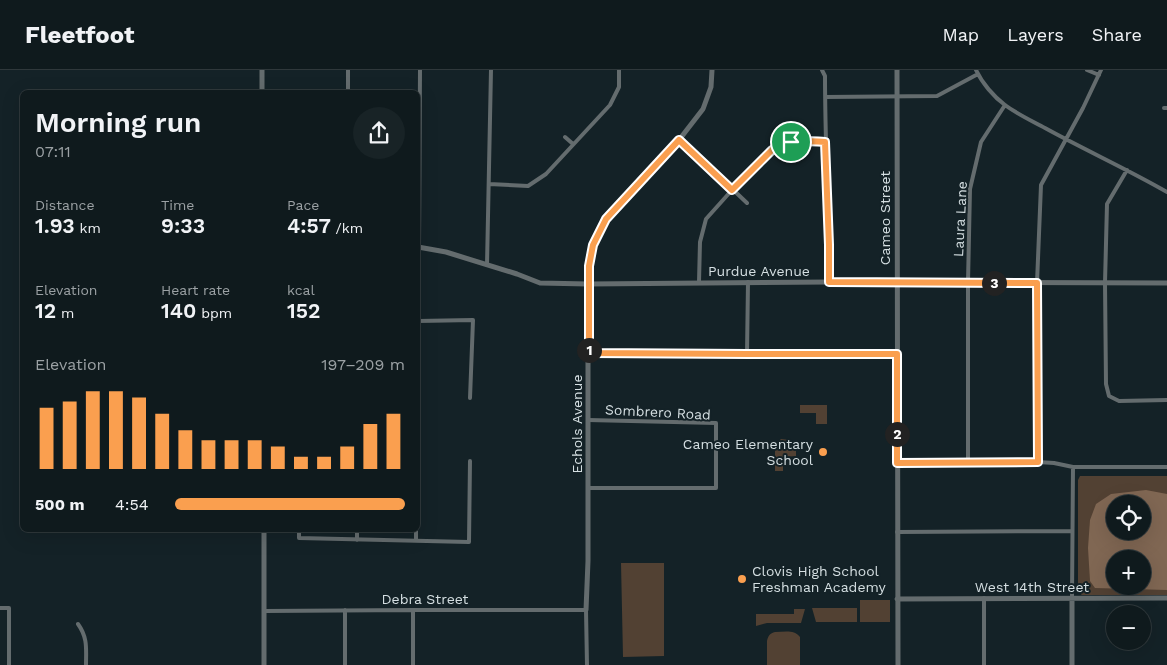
<!DOCTYPE html>
<meta charset="utf-8">
<style>
:root{--surface:#0f1a1d;--page:#182326;--text:#f1f3f6;--muted:#9ba1a4;--line:#2f383b;--accent:#fa9f4f}
body{margin:0;font-family:"Work Sans",sans-serif;background:var(--page);color:var(--text);height:100vh;display:flex;flex-direction:column;font-size:19px;white-space:nowrap}
*{box-sizing:border-box;margin:0}
p{font-size:16px;color:var(--muted)}
.icon{flex:none;width:28px;height:28px;fill:none;stroke:currentColor;stroke-width:2;stroke-linecap:round;stroke-linejoin:round}
.map{position:relative;flex:1;overflow:hidden}
.sheet{position:absolute;left:20px;top:20px;width:400px;height:442px;display:flex;flex-direction:column;background:var(--surface);border-radius:8px;box-shadow:0 5px 20px #0002,0 0 0 1px var(--line)}
.sheet>*{flex:none}
.fabs{position:absolute;left:1106px;top:425px;display:grid;gap:10px}
.fabs a{display:grid;place-items:center;width:45px;height:45px;border-radius:50%;background:var(--surface);box-shadow:0 5px 20px #0002,0 0 0 1px var(--line);font-size:25px}
.pin{position:absolute;display:grid;place-items:center;width:42px;height:42px;color:#fff;margin:-21px;border:2px solid #fff;border-radius:50%;box-shadow:0 1px 5px #0007}
.km{position:absolute;width:25px;height:25px;margin:-12px;border-radius:50%;background:#222;color:#fff;font-size:14px;line-height:25px;text-align:center}
.round{display:grid;place-items:center;flex:none;width:52px;height:52px;border-radius:26px;background:var(--page)}
.head{display:flex;align-items:center;justify-content:space-between;height:85px;padding:0 15px}
h1{font-size:28px;font-weight:600;line-height:38px}
.metrics{display:grid;grid-template-columns:repeat(3,1fr);gap:8px;height:85px;padding:5px 15px}
.metrics div{display:grid;align-content:center}
.metrics b{font-size:21px;font-weight:600}
.metrics small{font-size:14px;font-weight:400}
.metrics p{font-size:14px}
.chart{height:140px;padding:10px 15px}
.chart p{display:flex;justify-content:space-between}
.chart svg{width:100%;height:90px;margin-top:5px;stroke:var(--accent);stroke-width:6}
ul{padding:0 15px;list-style:none;font-size:16px}
li{display:grid;grid-template-columns:80px 60px 1fr;align-items:center;height:38px}
li i{height:12px;border-radius:6px;background:var(--accent)}
header{display:flex;align-items:center;gap:30px;box-sizing:border-box;height:70px;padding:0 25px;background:var(--surface);border-bottom:1px solid var(--line)}
header strong{font-size:24px}
nav{display:flex;gap:28px;margin-inline-start:auto;font-size:18px}
.map>svg:first-child{display:block}
.green{fill:#524133;fill-rule:evenodd}
.water{fill:#806753;fill-rule:evenodd}
.lines{fill:none;stroke-linecap:round;stroke-linejoin:round}
.minor{stroke:#646c6e;stroke-width:4}
.tertiary{stroke:#646c6e;stroke-width:5}
.route-casing{stroke:#fff;stroke-width:10}
.route{stroke:#fa9f4f;stroke-width:6}
.poi-dot{fill:#fa9f4f;stroke:#142227;stroke-width:2}
.labels{text-anchor:middle;dominant-baseline:central;stroke-width:4;stroke-linejoin:round;paint-order:stroke}
.street-label{font-size:14px;fill:#d5dfe2;stroke:#142227}
.poi-label{font-size:14px;fill:#d5dfe2;stroke:#142227;text-anchor:end}
</style>
<header>
<strong>Fleetfoot</strong>
<nav><a>Map</a><a>Layers</a><a>Share</a></nav>
</header>
<div class="map">
<svg width="1167" height="595" viewBox="0 0 1167 595">
<rect width="100%" height="100%" fill="#142227"/>
<!-- green -->
<path class="green" d="M800,335H827V354H816V343H800Z
M781,369L789,370L796,376V386L783,387V401H775V375Z
M1080,406H1167V525H1082L1078,522V410ZM1115,434H1142V461H1115ZM1115,489H1142V516H1115Z
M621,493H664V586L623,587Z
M860,530H890V552H860Z
M812,538H857V552H816Z
M794,539H805L801,553H767L756,556V544H794Z
M775,562C784,562 794,559 800,567V595H767V571C768,566 770,563 775,562Z"/>
<!-- water -->
<path class="water" d="M1146,420L1167,424V520L1095,518L1090,511L1088,478L1090,450L1096,434L1111,424ZM1115,434H1142V461H1115ZM1115,489H1142V516H1115Z"/>
<g class="lines">
<!-- minor -->
<path class="minor" d="M822,0L825,6C825,75 829,143 829,212
M976,0C982,13 994,27 1005,35C1017,44 1032,51 1045,58C1085,80 1127,99 1167,122
M1087,0L1099,5
M348,22V0
M825,27L937,26L978,4
M1164,38H1167
M565,67L573,74
M679,70L707,95L747,133
M1127,100L1107,134L1105,213L1106,314L1109,326L1119,331L1167,330
M489,114L528,116L546,104L610,35L619,17V0
M419,177L420,0
M487,195L491,0
M699,212L700,172L706,149L732,120L772,80C789,68 806,71 825,72
M418,251L473,250L470,328
M589,283L747,284H897
M747,284L748,212
M968,392V212L970,119L981,72L1005,35
M1038,392L1037,213L1041,115L1083,38L1101,0
M897,393L1038,392L1054,393L1073,397H1167
M588,418H716V353L588,350
M299,460V468L469,472L470,391
M416,460V471
M897,462L1072,461
M357,470V460
M1072,528L1073,397
M0,538H9V595
M345,540V595
M413,540V595
M265,541L413,540H586L587,595
M78,554C88,568 86,579 86,595
M984,595V528"/>
<!-- tertiary -->
<path class="tertiary" d="M262,0V22
M897,0L898,595
M418,177L446,182L517,204L540,213L588,214L829,212L1167,213
M264,460V595
M1072,528V595
M897,529L1167,528
M586,540L588,491V214L589,195L593,175L606,149L679,70L703,39L711,17L712,0"/>
</g>
<g class="lines">
<!-- route casing -->
<g class="route-casing">
<path id="route" d="M679,70L732,120L772,80C789,68 806,71 825,72L829,175V212L1037,213L1038,392L897,393V284H747L589,283V196L593,175L606,149Z"/>
</g>
<!-- route -->
<use href="#route" class="route"/>
</g>
<!-- markers -->
<g class="poi-dot">
<circle cx="823" cy="382" r="5"/>
<circle cx="742" cy="509" r="5"/>
</g>
<g class="labels">
<!-- street labels -->
<g class="street-label">
<text transform="translate(885 148) rotate(-90)">Cameo Street</text>
<text transform="translate(960 149) rotate(-87)">Laura Lane</text>
<text x="759" y="201">Purdue Avenue</text>
<text transform="translate(658 342) rotate(3)">Sombrero Road</text>
<text transform="translate(577 354) rotate(-90)">Echols Avenue</text>
<text x="1032" y="517">West 14th Street</text>
<text x="425" y="529">Debra Street</text>
</g>
<!-- poi labels -->
<g class="poi-label">
<text x="813" y="374">Cameo Elementary<tspan x="813" dy="16">School</tspan></text>
<text x="752" y="501" text-anchor="start">Clovis High School<tspan x="752" dy="16">Freshman Academy</tspan></text>
</g>
</g>
</svg>
<div class="fabs">
<a><svg class="icon" aria-label="locate" viewBox="0 0 24 24"><circle cx="12" cy="12" r="6"/><path d="M12 2v4M12 18v4M2 12h4M18 12h4"/></svg></a>
<a>+</a>
<a>−</a>
</div>
<div class="pin" style="left:791px;top:72px;background:#1e9e55"><svg class="icon" aria-label="arrive" viewBox="0 0 24 24"><path d="M6 21V4h12l-3 4 3 4H6"/></svg></div>
<b class="km" style="left:589px;top:280px">1</b>
<b class="km" style="left:897px;top:364px">2</b>
<b class="km" style="left:994px;top:213px">3</b>
<section class="sheet">
<div class="head"><div><h1>Morning run</h1><p>07:11</p></div><a class="round"><svg class="icon" aria-label="share" viewBox="0 0 24 24"><path d="M12 15V3M7 8l5-5 5 5M5 13v7h14v-7"/></svg></a></div>
<div class="metrics">
<div><p>Distance</p><b>1.93<small> km</small></b></div>
<div><p>Time</p><b>9:33</b></div>
<div><p>Pace</p><b>4:57<small> /km</small></b></div>
</div>
<div class="metrics">
<div><p>Elevation</p><b>12<small> m</small></b></div>
<div><p>Heart rate</p><b>140<small> bpm</small></b></div>
<div><p>kcal</p><b>152</b></div>
</div>
<div class="chart"><p><span>Elevation</span>197–209 m</p>
<svg viewBox="0 0 160 44" preserveAspectRatio="none"><path d="M5 44V14M15 44V11M25 44V6M35 44V6M45 44V9M55 44V17M65 44V25M75 44V30M85 44V30M95 44V30M105 44V33M115 44V38M125 44V38M135 44V33M145 44V22M155 44V17"/></svg>
</div>
<ul>
<li><b>500 m</b>4:54<i style="width:100%"></i></li>
</ul>
</section>
</div>
